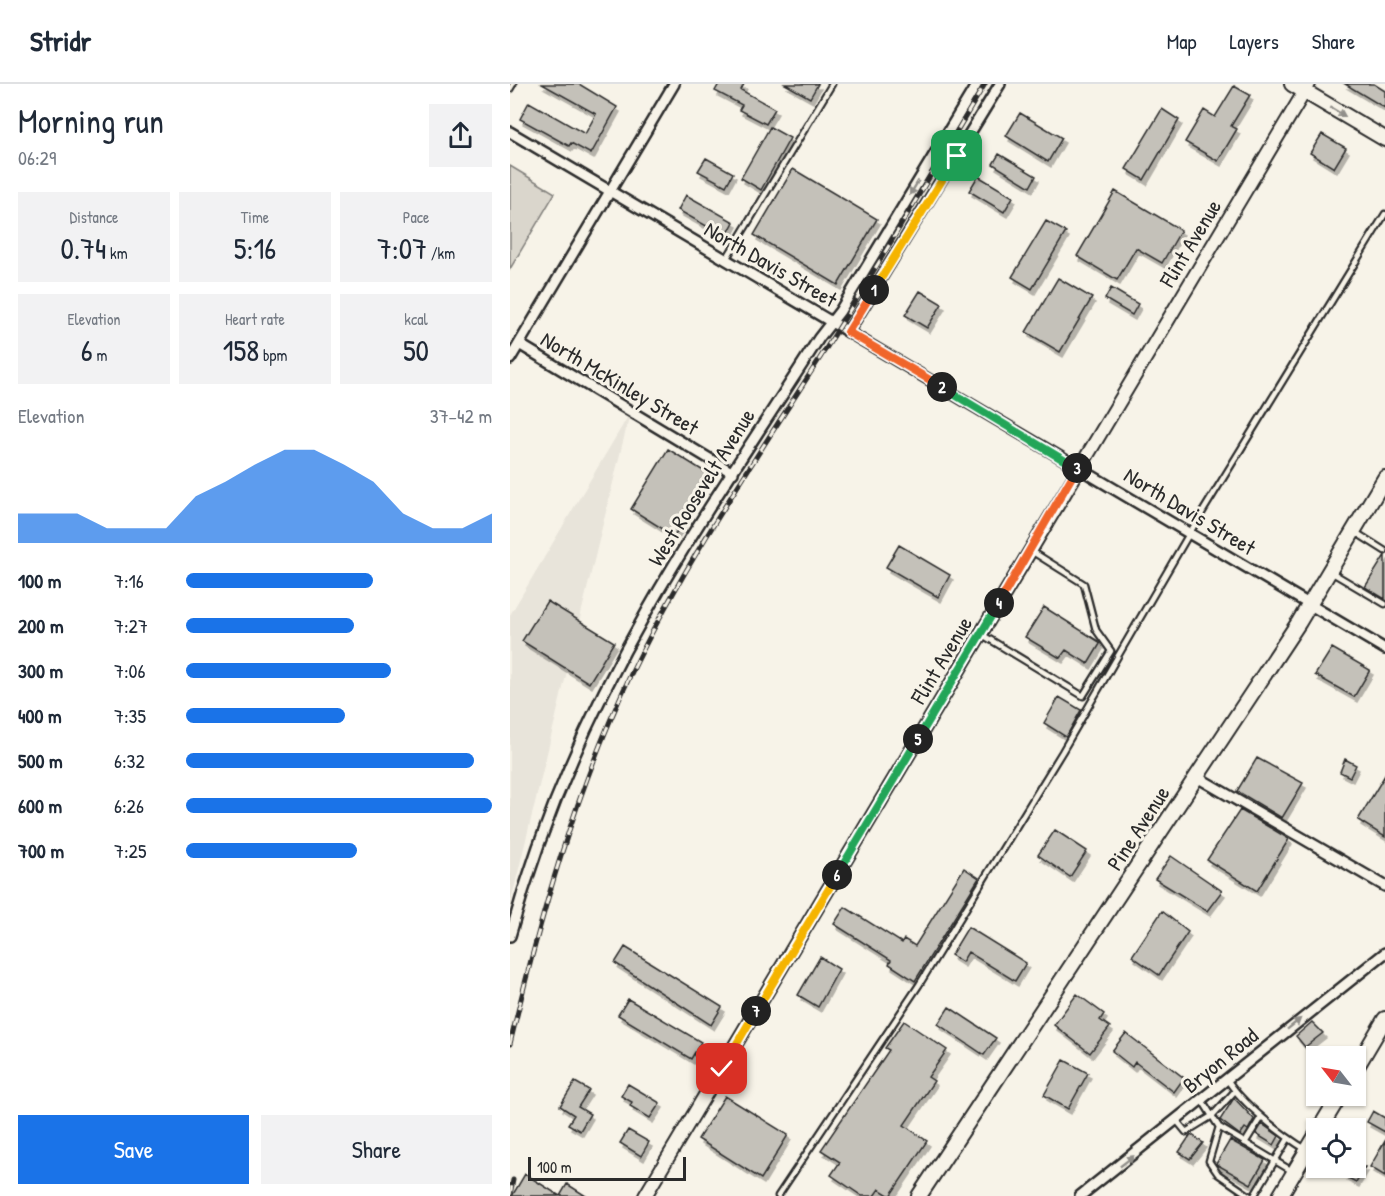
<!DOCTYPE html>
<meta charset="utf-8">
<style>
:root{--surface:#fff;--page:#f2f2f3;--text:#1f2937;--muted:#747a83;--line:#e0e1e3;--accent:#1a73e8}
body{margin:0;font-family:"Patrick Hand",sans-serif;background:var(--page);color:var(--text);height:100vh;display:flex;flex-direction:column;font-size:22px;white-space:nowrap}
*{box-sizing:border-box;margin:0}
p{font-size:20px;color:var(--muted)}
.icon{flex:none;width:33px;height:33px;fill:none;stroke:currentColor;stroke-width:2;stroke-linecap:round;stroke-linejoin:round}
.map{position:relative;flex:1;overflow:hidden}
.panel{display:flex;flex-direction:column;background:var(--surface);width:510px}
.panel>*{flex:none}
.needle{width:39px;rotate:301deg}
.tools{position:absolute;left:796px;top:962px;display:grid;gap:12px}
.tools a{display:grid;place-items:center;width:60px;height:60px;border-radius:0px;background:var(--surface);box-shadow:0 2px 4px #0004;font-size:30px}
.scale{position:absolute;left:18px;bottom:15px;width:158px;box-sizing:border-box;padding-left:6px;border:3px solid #2b2b2b;border-top:0;font-size:16px;line-height:21px;white-space:nowrap;color:#2b2b2b;-webkit-text-stroke:4px #f7f3e8;paint-order:stroke}
.pin{position:absolute;display:grid;place-items:center;width:51px;height:51px;color:#fff;margin:-26px;border-radius:12px;box-shadow:0 3px 9px #0006}
.km{position:absolute;width:30px;height:30px;margin:-15px;border-radius:50%;background:#222;color:#fff;font-size:16px;line-height:30px;text-align:center}
.round{display:grid;place-items:center;flex:none;width:63px;height:63px;border-radius:0px;background:var(--page)}
.overview{display:flex;align-items:center;justify-content:space-between;height:102px;padding:0 18px}
h1{font-size:33px;font-weight:600;line-height:45px}
.stats{display:grid;grid-template-columns:repeat(3,1fr);gap:9px;height:102px;padding:6px 18px}
.stats div{display:grid;align-content:center;border-radius:0px;background:var(--page);text-align:center}
.stats b{font-size:30px;font-weight:600}
.stats small{font-size:16px;font-weight:400}
.stats p{font-size:16px}
.chart{height:168px;padding:12px 18px}
.chart p{display:flex;justify-content:space-between}
.chart svg{width:100%;height:108px;margin-top:6px;fill:var(--accent);opacity:.7}
.button{display:flex;gap:12px;margin-top:auto;padding:12px 18px}
.button a{flex:1;height:69px;border-radius:0px;background:var(--accent);color:#fff;font-size:24px;font-weight:600;line-height:69px;text-align:center}
.button a+a{background:var(--page);color:var(--text)}
ul{padding:0 18px;list-style:none;font-size:20px}
li{display:grid;grid-template-columns:96px 72px 1fr;align-items:center;height:45px}
li i{height:15px;border-radius:8px;background:var(--accent)}
header{display:flex;align-items:center;gap:36px;box-sizing:border-box;height:84px;padding:0 30px;background:var(--surface);border-bottom:2px solid var(--line)}
header strong{font-size:28px}
nav{display:flex;gap:33px;margin-inline-start:auto;font-size:21px}
main{display:flex;flex:1;min-height:0}
.map>svg:first-child{display:block}
.built{fill:#e8e4da}
.green{fill:#dad6cc;stroke:#82807c;stroke-width:1.5}
.building{fill:#c4c1b9;stroke:#2b2b2b;stroke-width:1.5;filter:url(#shadow)}
.lines{fill:none;stroke-linecap:round;stroke-linejoin:round}
.service-casing{stroke:#2b2b2b;stroke-width:9}
.minor-casing{stroke:#2b2b2b;stroke-width:14}
.tertiary-casing{stroke:#2b2b2b;stroke-width:16}
.secondary-casing{stroke:#2b2b2b;stroke-width:18}
.service{stroke:#f7f3e8;stroke-width:4.5}
.minor{stroke:#f7f3e8;stroke-width:9}
.tertiary{stroke:#f7f3e8;stroke-width:12}
.secondary{stroke:#f7f3e8;stroke-width:14}
.rail-casing{stroke:#2b2b2b;stroke-width:5}
.rail{stroke:#f7f3e8;stroke-width:3;stroke-dasharray:9;stroke-linecap:butt}
.oneway{fill:#918f8a}
.split-1-casing{stroke:#fff;stroke-width:12}
.split-2-casing{stroke:#fff;stroke-width:12}
.split-3-casing{stroke:#fff;stroke-width:12}
.split-4-casing{stroke:#fff;stroke-width:12}
.split-5-casing{stroke:#fff;stroke-width:12}
.split-6-casing{stroke:#fff;stroke-width:12}
.split-7-casing{stroke:#fff;stroke-width:12}
.split-8-casing{stroke:#fff;stroke-width:12}
.split-1{stroke:#f5b400;stroke-width:8}
.split-2{stroke:#f0652b;stroke-width:8}
.split-3{stroke:#22a559;stroke-width:8}
.split-4{stroke:#f0652b;stroke-width:8}
.split-5{stroke:#22a559;stroke-width:8}
.split-6{stroke:#22a559;stroke-width:8}
.split-7{stroke:#f5b400;stroke-width:8}
.split-8{stroke:#f5b400;stroke-width:8}
.labels{text-anchor:middle;dominant-baseline:central;stroke-width:6;stroke-linejoin:round;paint-order:stroke}
.street-label{font-size:22px;fill:#2b2b2b;stroke:#f7f3e8}
</style>
<header>
<strong>Stridr</strong>
<nav><a>Map</a><a>Layers</a><a>Share</a></nav>
</header>
<main>
<section class="panel">
<div class="overview"><div><h1>Morning run</h1><p>06:29</p></div><a class="round"><svg class="icon" aria-label="share" viewBox="0 0 24 24"><path d="M12 15V3M7 8l5-5 5 5M5 13v7h14v-7"/></svg></a></div>
<div class="stats">
<div><p>Distance</p><b>0.74<small> km</small></b></div>
<div><p>Time</p><b>5:16</b></div>
<div><p>Pace</p><b>7:07<small> /km</small></b></div>
</div>
<div class="stats">
<div><p>Elevation</p><b>6<small> m</small></b></div>
<div><p>Heart rate</p><b>158<small> bpm</small></b></div>
<div><p>kcal</p><b>50</b></div>
</div>
<div class="chart"><p><span>Elevation</span>37–42 m</p>
<svg viewBox="0 0 160 44" preserveAspectRatio="none"><path d="M0 44V32L10 32L20 32L30 38L40 38L50 38L60 25L70 19L80 12L90 6L100 6L110 12L120 19L130 32L140 38L150 38L160 32V44z"/></svg>
</div>
<ul>
<li><b>100 m</b>7:16<i style="width:61%"></i></li>
<li><b>200 m</b>7:27<i style="width:55%"></i></li>
<li><b>300 m</b>7:06<i style="width:67%"></i></li>
<li><b>400 m</b>7:35<i style="width:52%"></i></li>
<li><b>500 m</b>6:32<i style="width:94%"></i></li>
<li><b>600 m</b>6:26<i style="width:100%"></i></li>
<li><b>700 m</b>7:25<i style="width:56%"></i></li>
</ul>
<div class="button"><a>Save</a><a>Share</a></div>
</section>
<div class="map">
<svg width="875" height="1112" viewBox="0 0 875 1112">
<defs>
<filter id="shadow"><feDropShadow dx="3" dy="5" stdDeviation="0" flood-color="#0004"/></filter>
</defs>
<rect width="100%" height="100%" fill="#f7f3e8"/>
<filter id="ink" filterUnits="userSpaceOnUse"><feTurbulence type="fractalNoise" baseFrequency=".0167" numOctaves="2"/><feDisplacementMap in="SourceGraphic" scale="12" xChannelSelector="R" yChannelSelector="G"/><feConvolveMatrix kernelMatrix="1 2 1 2 8 2 1 2 1" color-interpolation-filters="sRGB"/></filter>
<g filter="url(#ink)">
<!-- built -->
<path class="built" d="M120,329L0,821V531Z"/>
<!-- green -->
<path class="green" d="M0,82L45,109L0,185Z"/>
<!-- building -->
<path class="building" d="M32,0H69L107,23L81,70L61,59L59,62L10,35L19,18L75,50L86,30Z
M209,0H234L231,6L265,25L256,40L229,26L232,21L205,7Z
M275,0H308L300,14Z
M835,0H864L875,7V24Z
M724,2L740,11L721,42L727,45L708,77L675,58L694,26L705,33Z
M652,25L669,36L634,96L616,85Z
M510,29L552,54L538,78L496,52Z
M260,43L280,54L251,106L231,94Z
M812,50L836,64L824,84L800,69Z
M489,70L526,92L520,103L483,80Z
M196,74L223,89L216,102L188,87Z
M283,85L367,135L328,201L244,151Z
M468,92L503,113L494,128L459,107Z
M605,107L671,146L652,179L626,164L607,196L567,172Z
M176,111L224,138L216,153L168,126Z
M536,137L556,148L522,205L502,193Z
M548,194L582,214L550,268L516,248Z
M601,204L628,220L622,231L595,215Z
M410,207L432,220L417,244L395,231Z
M158,365L200,391L172,430L176,432L164,452L121,425Z
M389,461L440,491L428,513L376,483Z
M875,471V515L855,503Z
M37,517L104,558L79,599L12,557Z
M534,523L588,557L590,560L578,580L556,566L550,574L515,553Z
M822,564L860,586L844,613L805,591Z
M549,613L571,626L556,653L534,639Z
M747,674L793,699L772,734L727,707Z
M835,675L846,681L840,693L830,688Z
M875,691V753L848,736Z
M730,726L779,755L747,807L697,776Z
M545,746L577,767L560,793L528,771Z
M661,772L712,807L697,827L645,795Z
M454,784L469,794L405,897L379,880L381,876L324,840L335,823L392,859L394,855L405,862Z
M652,827L678,848L649,891L622,872Z
M458,843L516,879L505,897L458,868L452,878L441,871Z
M115,863L212,923L201,941L105,879Z
M310,873L329,885L308,923L288,911Z
M567,910L594,930L590,936L600,943L580,969L544,941Z
M118,915L191,958L181,975L108,931Z
M439,923L486,954L474,971L428,940Z
M394,937L437,966L418,993L424,997L394,1041L417,1057L380,1112L369,1105L364,1112H352L321,1091L330,1078L311,1066L379,966L375,964Z
M802,938L813,949L795,963L786,952Z
M616,949L674,994L664,1008L625,978L622,983L602,967Z
M554,976L578,989L558,1025L534,1011Z
M65,998L79,1006L68,1023L80,1030L70,1047L58,1040L64,1031L50,1022Z
M118,1000L150,1019L140,1034L120,1022L122,1018L111,1012Z
M215,1012L278,1051L251,1095L188,1055Z
M724,1014L744,1035L738,1046L735,1044L730,1051L710,1036Z
M863,1027L875,1034V1048L857,1038Z
M752,1040L769,1052L764,1061L746,1050Z
M118,1046L139,1058L131,1072L110,1059Z
M681,1050L693,1059L680,1075L669,1068Z
M720,1056L755,1076L741,1100L706,1080Z
M875,1057V1092L860,1083Z
M839,1083H855L846,1098L834,1092Z
M15,1090L50,1112H2Z
M57,1100L76,1112H50Z"/>
<g class="lines">
<!-- service casing -->
<g class="service-casing">
<path id="service" d="M0,5L3,0
M215,177L322,0
M845,448L875,467
M821,488L875,520
M471,550L573,612L601,567L586,546L574,500L523,468
M717,995C731,1019 773,1052 797,1066
M692,1016L709,1043L782,1087
M667,1037L676,1048L702,1032L724,1008
M709,1043L699,1077L708,1090L740,1112
M735,1059L751,1033
M268,1112L409,901L552,668L679,450L875,130
M744,1112L778,1055"/>
</g>
<!-- minor casing -->
<g class="minor-casing">
<path id="minor" d="M0,48L875,565
M338,248L490,0
M9,260L223,389
M0,275L164,0
M687,693L875,802
M0,852C31,739 79,629 137,527C190,433 252,344 309,254L330,227L467,0
M570,1112L875,869"/>
</g>
<!-- tertiary casing -->
<g class="tertiary-casing">
<path id="tertiary" d="M135,1112L799,0"/>
</g>
<!-- secondary casing -->
<g class="secondary-casing">
<path id="secondary" d="M782,0L875,55
M846,984L875,935
M810,1044L830,1011
M409,1112L789,538L875,394
M770,1112L807,1050"/>
</g>
<!-- service -->
<use href="#service" class="service"/>
<!-- minor -->
<use href="#minor" class="minor"/>
<!-- tertiary -->
<use href="#tertiary" class="tertiary"/>
<!-- secondary -->
<use href="#secondary" class="secondary"/>
<!-- rail casing -->
<g class="rail-casing">
<path id="rail" d="M0,960C30,834 65,708 121,590C174,480 244,377 310,274C367,184 420,91 475,0
M0,1111L3,1096"/>
</g>
<!-- rail -->
<use href="#rail" class="rail"/>
</g>
<!-- one-way arrows -->
<defs><path id="oneway-solid" d="M-6-.8H1V-3.2L6.5 0L1 3.2V.8H-6Z" transform="scale(1.5)"/></defs>
<g class="oneway">
<use href="#oneway-solid" transform="translate(828 28) rotate(31)"/>
<use href="#oneway-solid" transform="translate(404 104) rotate(121)"/>
<use href="#oneway-solid" transform="translate(784 940) rotate(-39)"/>
<use href="#oneway-solid" transform="translate(617 1077) rotate(-38)"/>
</g>
</g>
<g class="lines" filter="url(#ink)">
<!-- split-1 casing -->
<g class="split-1-casing">
<path id="split-1" d="M364,206L447,72"/>
</g>
<!-- split-2 casing -->
<g class="split-2-casing">
<path id="split-2" d="M364,206L338,248L432,303"/>
</g>
<!-- split-3 casing -->
<g class="split-3-casing">
<path id="split-3" d="M432,303L567,384"/>
</g>
<!-- split-4 casing -->
<g class="split-4-casing">
<path id="split-4" d="M489,519L567,384"/>
</g>
<!-- split-5 casing -->
<g class="split-5-casing">
<path id="split-5" d="M408,655L489,519"/>
</g>
<!-- split-6 casing -->
<g class="split-6-casing">
<path id="split-6" d="M327,791L408,655"/>
</g>
<!-- split-7 casing -->
<g class="split-7-casing">
<path id="split-7" d="M246,927L327,791"/>
</g>
<!-- split-8 casing -->
<g class="split-8-casing">
<path id="split-8" d="M212,985L246,927"/>
</g>
<!-- split-1 -->
<use href="#split-1" class="split-1"/>
<!-- split-2 -->
<use href="#split-2" class="split-2"/>
<!-- split-3 -->
<use href="#split-3" class="split-3"/>
<!-- split-4 -->
<use href="#split-4" class="split-4"/>
<!-- split-5 -->
<use href="#split-5" class="split-5"/>
<!-- split-6 -->
<use href="#split-6" class="split-6"/>
<!-- split-7 -->
<use href="#split-7" class="split-7"/>
<!-- split-8 -->
<use href="#split-8" class="split-8"/>
</g>
<g class="labels">
<!-- street labels -->
<g class="street-label">
<text transform="translate(680 159) rotate(-59)">Flint Avenue</text>
<text transform="translate(261 180) rotate(30)">North Davis Street</text>
<text transform="translate(110 299) rotate(31)">North McKinley Street</text>
<text transform="translate(191 403) rotate(-58)">West Roosevelt Avenue</text>
<text transform="translate(680 427) rotate(31)">North Davis Street</text>
<text transform="translate(431 576) rotate(-59)">Flint Avenue</text>
<text transform="translate(628 744) rotate(-57)">Pine Avenue</text>
<text transform="translate(710 976) rotate(-39)">Bryon Road</text>
</g>
</g>
</svg>
<div class="tools">
<a><svg class="needle" viewBox="-14 -14 28 28"><path d="M0-13l5 13h-10z" fill="#e53935"/><path d="M0 13l5-13h-10z" fill="#747a83"/></svg></a>
<a><svg class="icon" aria-label="locate" viewBox="0 0 24 24"><circle cx="12" cy="12" r="6"/><path d="M12 2v4M12 18v4M2 12h4M18 12h4"/></svg></a>
</div>
<div class="scale">100 m</div>
<div class="pin" style="left:447px;top:72px;background:#1e9e55"><svg class="icon" aria-label="arrive" viewBox="0 0 24 24"><path d="M6 21V4h12l-3 4 3 4H6"/></svg></div>
<div class="pin" style="left:212px;top:985px;background:#d93025"><svg class="icon" aria-label="check" viewBox="0 0 24 24"><path d="M5 12l5 5 9-10"/></svg></div>
<b class="km" style="left:364px;top:206px">1</b>
<b class="km" style="left:432px;top:303px">2</b>
<b class="km" style="left:567px;top:384px">3</b>
<b class="km" style="left:489px;top:519px">4</b>
<b class="km" style="left:408px;top:655px">5</b>
<b class="km" style="left:327px;top:791px">6</b>
<b class="km" style="left:246px;top:927px">7</b>
</div>
</main>
